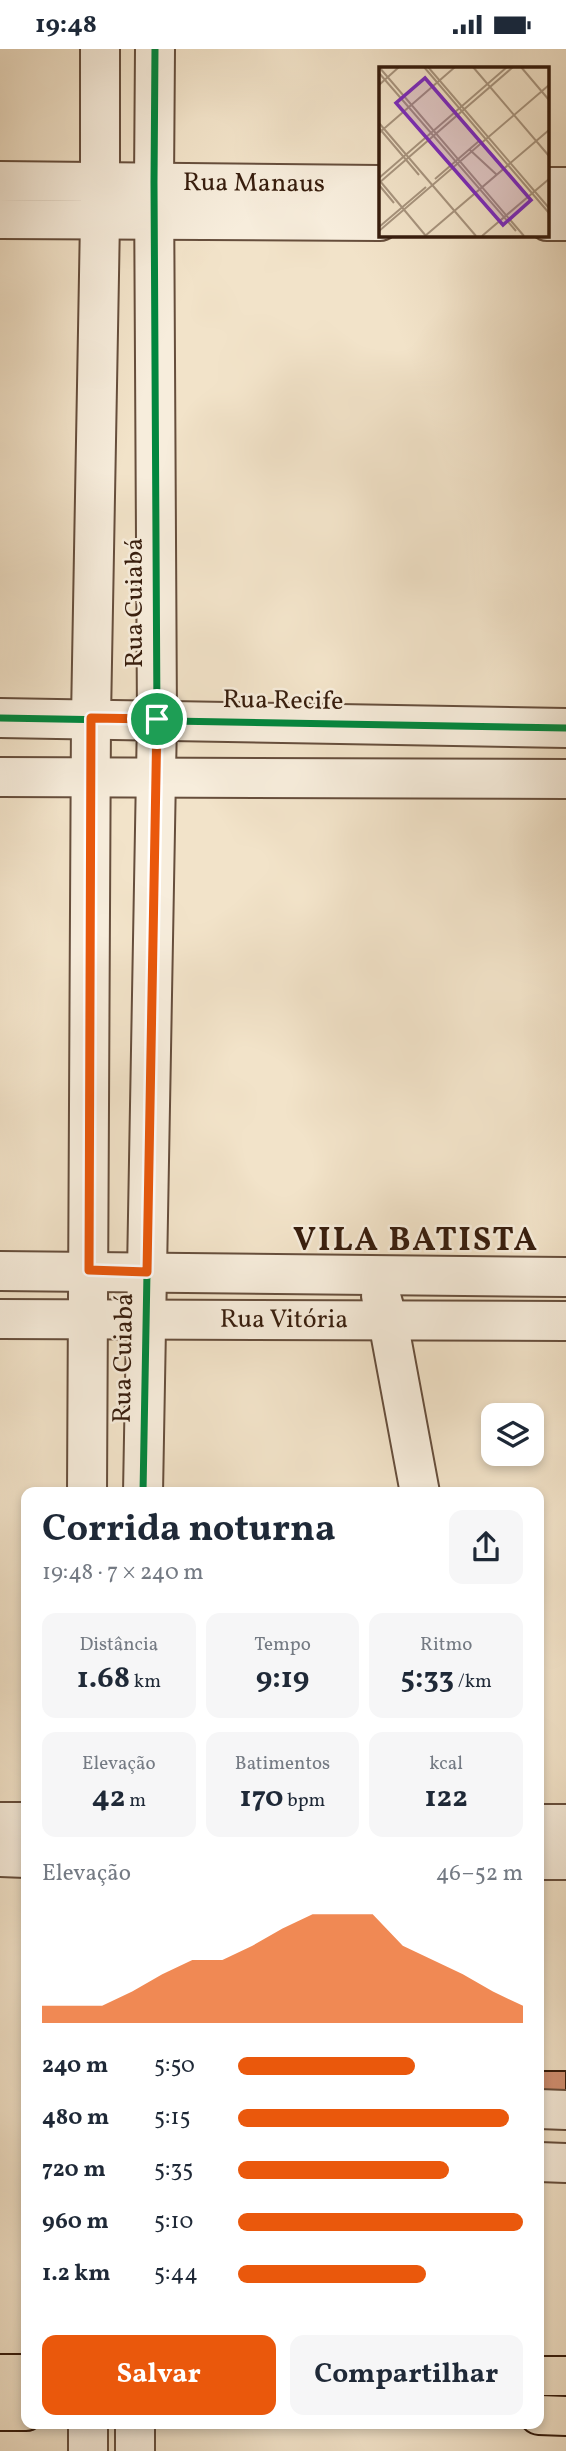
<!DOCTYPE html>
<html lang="pt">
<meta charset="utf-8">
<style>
:root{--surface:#fff;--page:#f6f6f7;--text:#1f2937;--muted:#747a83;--accent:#ea580c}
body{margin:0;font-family:Vollkorn,serif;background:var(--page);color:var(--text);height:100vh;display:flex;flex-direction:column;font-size:26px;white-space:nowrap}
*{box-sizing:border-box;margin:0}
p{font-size:23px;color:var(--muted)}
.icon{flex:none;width:38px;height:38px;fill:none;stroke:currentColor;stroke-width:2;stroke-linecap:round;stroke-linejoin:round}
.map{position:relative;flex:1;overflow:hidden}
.drawer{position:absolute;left:21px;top:1438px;width:523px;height:942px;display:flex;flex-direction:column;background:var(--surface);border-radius:14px;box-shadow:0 4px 10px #0003}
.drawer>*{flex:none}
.fabs{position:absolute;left:481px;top:1354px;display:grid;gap:14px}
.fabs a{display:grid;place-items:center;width:63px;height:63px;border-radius:14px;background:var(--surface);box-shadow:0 4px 10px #0003;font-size:35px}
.pin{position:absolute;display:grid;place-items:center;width:60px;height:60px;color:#fff;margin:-30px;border:4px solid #fff;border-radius:50%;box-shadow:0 2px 7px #0007}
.round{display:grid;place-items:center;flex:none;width:74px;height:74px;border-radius:14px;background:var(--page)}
.summary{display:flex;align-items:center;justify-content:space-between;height:119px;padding:0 21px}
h1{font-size:38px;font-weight:700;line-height:52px}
.metrics{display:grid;grid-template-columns:repeat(3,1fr);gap:10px;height:119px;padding:7px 21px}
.metrics div{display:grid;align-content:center;border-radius:14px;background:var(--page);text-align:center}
.metrics b{font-size:30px;font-weight:700}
.metrics small{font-size:19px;font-weight:400}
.metrics p{font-size:19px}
.chart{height:196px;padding:14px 21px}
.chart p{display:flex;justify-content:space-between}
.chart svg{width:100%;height:126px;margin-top:7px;fill:var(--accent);opacity:.7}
.primary-button{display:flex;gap:14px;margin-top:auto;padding:14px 21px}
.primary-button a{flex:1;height:80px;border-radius:14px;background:var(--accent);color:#fff;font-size:28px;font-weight:700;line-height:80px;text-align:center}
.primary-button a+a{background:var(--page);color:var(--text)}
ul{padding:0 21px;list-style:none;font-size:23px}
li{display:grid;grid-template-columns:112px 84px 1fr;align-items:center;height:52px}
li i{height:18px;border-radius:9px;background:var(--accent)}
.status{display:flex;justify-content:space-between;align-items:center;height:49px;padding:0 35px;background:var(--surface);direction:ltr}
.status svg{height:19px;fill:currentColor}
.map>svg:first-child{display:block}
.building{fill:#d39274;stroke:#371d0d;stroke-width:2}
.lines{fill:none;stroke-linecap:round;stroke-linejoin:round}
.minor-casing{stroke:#664e3c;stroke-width:42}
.major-casing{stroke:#371d0d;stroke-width:42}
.minor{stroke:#f7eddc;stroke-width:38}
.major{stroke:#f2e3c9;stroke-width:38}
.cycleway-casing{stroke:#f7eddc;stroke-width:11}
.cycleway{stroke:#00873e;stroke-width:7}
.route-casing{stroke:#fff;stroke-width:14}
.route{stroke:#ea580c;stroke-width:9}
.labels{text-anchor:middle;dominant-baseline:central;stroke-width:5;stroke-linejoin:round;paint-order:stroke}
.street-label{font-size:26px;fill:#371d0d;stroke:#f7eddc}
.district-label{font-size:33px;font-weight:bold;letter-spacing:2px;fill:#371d0d;stroke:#f7eddc}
.inset-road{fill:none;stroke:#a7947e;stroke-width:2}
.view{fill:#7b2cbf;fill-opacity:0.15;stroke:#7b2cbf;stroke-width:3.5}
.inset-edge{fill:none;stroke:#371d0d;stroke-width:3.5}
</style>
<div class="status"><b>19:48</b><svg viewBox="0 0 49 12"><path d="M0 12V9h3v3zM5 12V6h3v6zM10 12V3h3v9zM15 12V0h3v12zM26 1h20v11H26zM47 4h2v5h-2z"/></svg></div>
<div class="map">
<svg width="566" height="2402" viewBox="0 0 566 2402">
<rect width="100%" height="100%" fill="#f2e3c9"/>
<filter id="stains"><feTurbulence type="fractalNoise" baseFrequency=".00286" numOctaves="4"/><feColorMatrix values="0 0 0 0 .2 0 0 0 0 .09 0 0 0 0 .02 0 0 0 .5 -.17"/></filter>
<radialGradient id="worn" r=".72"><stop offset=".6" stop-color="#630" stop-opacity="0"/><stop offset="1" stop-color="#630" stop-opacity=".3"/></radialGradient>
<!-- building -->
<path class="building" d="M539,2022H566V2053H539Z"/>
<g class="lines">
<!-- minor casing -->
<g class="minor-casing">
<g id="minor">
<path id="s1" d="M0,132L380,136"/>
<path d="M547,138H566"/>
<path d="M0,170L380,172"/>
<path d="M547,172H566"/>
<path d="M0,669L566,679"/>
<path d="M0,728L566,730"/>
<path d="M0,1222L566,1228"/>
<path d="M381,1247L388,1272L420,1444"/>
<path id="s2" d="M0,1270L566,1272"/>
<path d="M87,1444L91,669L100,171V0"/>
<path d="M143,1444L157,670L154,133L155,0"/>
<path d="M0,1773H26"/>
<path d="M539,1775H566"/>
<path d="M0,1808L26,1809"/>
<path d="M539,1811H566"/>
<path d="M539,2060L566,2061"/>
<path d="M539,2113L566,2114"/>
<path d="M88,2375V2402"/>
<path d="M135,2375V2402"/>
</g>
</g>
<!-- major casing -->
<g class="major-casing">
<path id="major" d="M0,2325H26
M539,2327H566
M0,2362H26
M539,2366L566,2367"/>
</g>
<!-- minor -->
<use href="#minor" class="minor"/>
<!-- major -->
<use href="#major" class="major"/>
<!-- cycleway casing -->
<g class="cycleway-casing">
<path id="cycleway" d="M0,669L566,679
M143,1444L157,670L154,133L155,0"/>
</g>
<!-- cycleway -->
<use href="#cycleway" class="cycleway"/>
</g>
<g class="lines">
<!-- route casing -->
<g class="route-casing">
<path id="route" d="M91,669L157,670L147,1223L89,1221Z"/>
</g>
<!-- route -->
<use href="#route" class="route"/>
</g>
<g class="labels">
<!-- street labels -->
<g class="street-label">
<text stroke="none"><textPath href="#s1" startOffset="254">Rua Manaus</textPath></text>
<text transform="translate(135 554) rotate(-90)">Rua Cuiabá</text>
<text transform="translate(283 652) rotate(1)">Rua Recife</text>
<text stroke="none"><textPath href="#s2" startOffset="284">Rua Vitória</textPath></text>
<text transform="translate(124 1309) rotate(-89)">Rua Cuiabá</text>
</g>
<!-- district labels -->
<g class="district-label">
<text x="416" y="1193">VILA BATISTA</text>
</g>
</g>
<!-- overview -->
<g transform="translate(379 18)">
<rect width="170" height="170" fill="#f2e3c9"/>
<path class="inset-road" d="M0,0L145,169M45,0L170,146M49,0L170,141M94,0L170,89M142,0L170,33M0,6L137,164M0,18L20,0M0,56L97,169M0,61L40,108M0,66L76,0M91,83L118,108M0,111L128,0M56,112L100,74M1,114L47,169M0,116L134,0M0,118L15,136M0,160L47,120M0,164L170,18M46,169L170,63M103,169L170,112"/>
<path class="view" d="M46,11L152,133L124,158L17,36Z"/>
<rect width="170" height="170" class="inset-edge"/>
</g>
<rect width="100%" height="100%" filter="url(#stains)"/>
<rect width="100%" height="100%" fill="url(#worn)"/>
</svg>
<div class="fabs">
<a><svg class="icon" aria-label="layers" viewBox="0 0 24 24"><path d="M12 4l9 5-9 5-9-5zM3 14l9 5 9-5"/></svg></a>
</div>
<div class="pin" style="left:157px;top:670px;background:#1e9e55"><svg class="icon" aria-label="arrive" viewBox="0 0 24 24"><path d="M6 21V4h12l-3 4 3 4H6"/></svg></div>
<section class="drawer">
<div class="summary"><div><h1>Corrida noturna</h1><p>19:48 · 7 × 240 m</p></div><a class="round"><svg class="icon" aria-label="share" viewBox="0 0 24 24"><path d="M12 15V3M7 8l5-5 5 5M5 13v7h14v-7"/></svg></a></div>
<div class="metrics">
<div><p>Distância</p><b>1.68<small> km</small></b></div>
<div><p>Tempo</p><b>9:19</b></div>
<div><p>Ritmo</p><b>5:33<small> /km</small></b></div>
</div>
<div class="metrics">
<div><p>Elevação</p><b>42<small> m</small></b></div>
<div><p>Batimentos</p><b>170<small> bpm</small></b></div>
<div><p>kcal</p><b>122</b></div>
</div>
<div class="chart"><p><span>Elevação</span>46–52 m</p>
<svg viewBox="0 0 160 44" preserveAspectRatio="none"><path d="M0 44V38L10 38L20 38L30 33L40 27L50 22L60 22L70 17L80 11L90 6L100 6L110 6L120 17L130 22L140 27L150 33L160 38V44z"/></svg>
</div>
<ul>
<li><b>240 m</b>5:50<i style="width:62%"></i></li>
<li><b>480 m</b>5:15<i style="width:95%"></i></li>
<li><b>720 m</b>5:35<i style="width:74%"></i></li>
<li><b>960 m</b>5:10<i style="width:100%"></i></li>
<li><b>1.2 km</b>5:44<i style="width:66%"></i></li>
</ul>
<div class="primary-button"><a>Salvar</a><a>Compartilhar</a></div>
</section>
</div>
